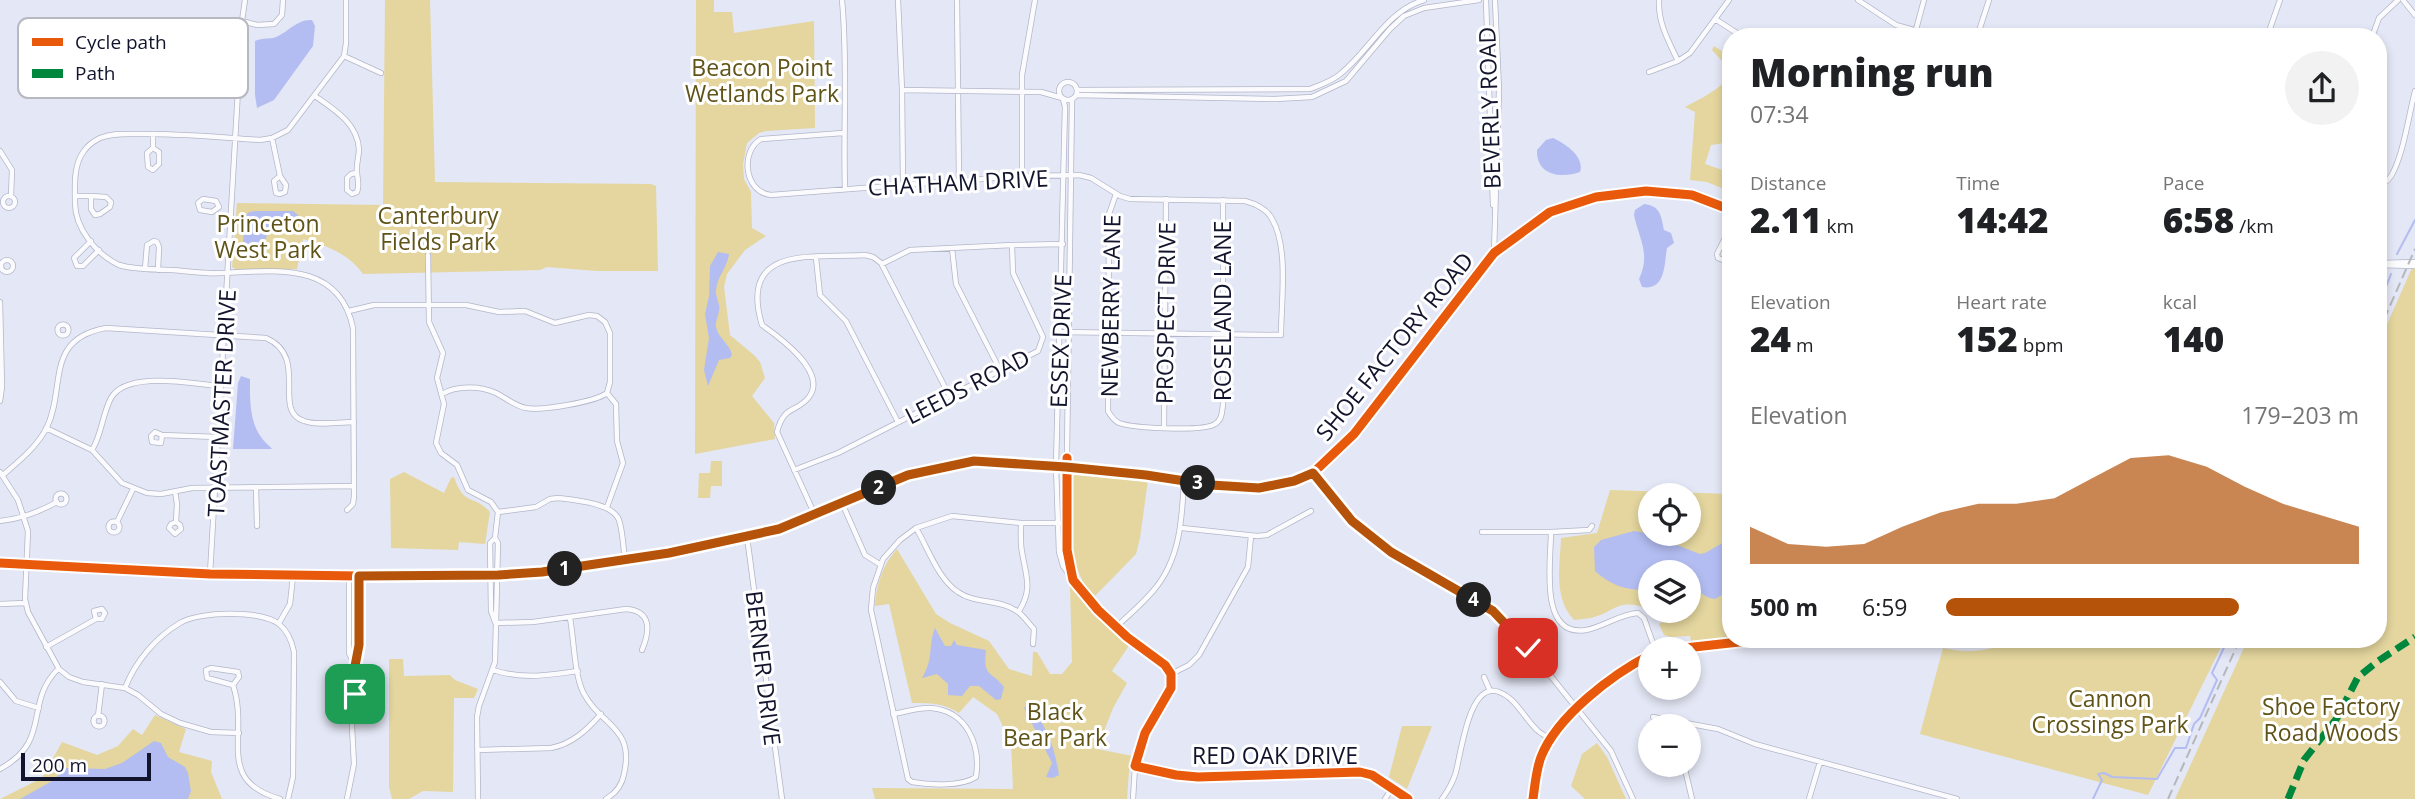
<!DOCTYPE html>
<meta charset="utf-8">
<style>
:root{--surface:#fff;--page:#f2f2f2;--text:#202124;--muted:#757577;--accent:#b45309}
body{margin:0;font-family:"Open Sans",sans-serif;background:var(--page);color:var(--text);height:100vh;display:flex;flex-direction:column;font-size:26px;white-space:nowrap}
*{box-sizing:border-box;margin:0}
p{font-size:23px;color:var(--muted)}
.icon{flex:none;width:38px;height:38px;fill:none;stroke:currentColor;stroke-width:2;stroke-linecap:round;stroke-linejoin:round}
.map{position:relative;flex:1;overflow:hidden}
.sheet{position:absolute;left:1722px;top:28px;width:665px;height:620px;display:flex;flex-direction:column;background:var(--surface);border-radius:28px;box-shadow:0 4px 10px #0003}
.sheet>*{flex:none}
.buttons{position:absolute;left:1638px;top:483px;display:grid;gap:14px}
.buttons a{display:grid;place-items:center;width:63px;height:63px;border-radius:50%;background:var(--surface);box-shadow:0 4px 10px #0003;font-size:35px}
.scale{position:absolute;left:21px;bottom:18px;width:130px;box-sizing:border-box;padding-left:7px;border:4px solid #11142c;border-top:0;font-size:19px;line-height:24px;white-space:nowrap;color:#11142c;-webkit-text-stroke:5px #fff;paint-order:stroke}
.pin{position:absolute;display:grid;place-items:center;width:60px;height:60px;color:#fff;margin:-30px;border-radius:14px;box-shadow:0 4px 10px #0006}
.km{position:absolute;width:35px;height:35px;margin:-18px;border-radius:50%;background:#222;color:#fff;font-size:19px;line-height:35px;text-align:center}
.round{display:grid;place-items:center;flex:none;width:74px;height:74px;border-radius:37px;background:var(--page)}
.summary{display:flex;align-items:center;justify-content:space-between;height:119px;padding:0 28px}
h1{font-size:38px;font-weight:800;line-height:52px}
.stats{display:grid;grid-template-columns:repeat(3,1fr);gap:10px;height:119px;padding:7px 28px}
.stats div{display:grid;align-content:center}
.stats b{font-size:35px;font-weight:800}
.stats small{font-size:19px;font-weight:400}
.stats p{font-size:19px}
.chart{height:196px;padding:14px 28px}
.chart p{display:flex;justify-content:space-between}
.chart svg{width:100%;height:126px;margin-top:7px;fill:var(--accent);opacity:.7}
ul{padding:0 28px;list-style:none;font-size:23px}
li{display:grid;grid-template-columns:112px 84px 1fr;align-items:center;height:52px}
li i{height:18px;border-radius:9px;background:var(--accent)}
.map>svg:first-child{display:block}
.green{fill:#e4d69e;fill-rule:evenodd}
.water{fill:#b3bdf1}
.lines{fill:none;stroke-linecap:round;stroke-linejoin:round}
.stream{stroke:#b3bdf1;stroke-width:2}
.minor-casing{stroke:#b2b6c8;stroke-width:6}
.minor{stroke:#fbfbfe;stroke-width:4.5}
.rail{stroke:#b6b7bb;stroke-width:2;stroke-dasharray:10 5;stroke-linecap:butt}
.quiet{stroke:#00873e;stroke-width:7;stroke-dasharray:14 7;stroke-linecap:butt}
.cycleway-casing{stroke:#fff;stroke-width:13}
.cycleway{stroke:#e8590c;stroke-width:9}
.route-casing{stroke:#fff;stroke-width:14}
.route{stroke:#b45309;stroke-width:9}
.labels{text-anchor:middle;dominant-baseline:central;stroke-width:6;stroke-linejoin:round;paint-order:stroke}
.park-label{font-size:23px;fill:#605318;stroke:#fff}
.street-label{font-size:23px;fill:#11142c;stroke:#fff}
.key{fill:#fff;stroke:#b8b8c0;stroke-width:2}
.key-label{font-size:19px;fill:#11142c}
</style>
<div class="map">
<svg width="2415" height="799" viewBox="0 0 2415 799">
<rect width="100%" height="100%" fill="#e4e7f5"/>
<!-- green -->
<path class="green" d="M385,0H430L435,182L651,184L656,186L658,271H597L547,267L540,270L363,274C349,254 326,245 303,239L297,269L237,270L232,267L237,203L383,205Z
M696,0H714V12H732L734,33L814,21L815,128L766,131L759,133L747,143L743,164L744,179L751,192L752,228L766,236L745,250L727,274L724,287L730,335L755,356L760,362L765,378L752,396L774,423L775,439L695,454Z
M1714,46L1731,57V142L1711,145L1705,164L1731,173V192L1707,182L1690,180L1695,112L1685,107C1696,101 1729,86 1728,73C1728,65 1716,55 1712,50Z
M2415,261V799H2175L2248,639H2378V345Z
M711,461H722V486H711L710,498H698L699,473H710Z
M404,472L444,493L451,478L454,477C464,507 474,494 490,512L485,544L459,542L458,550L391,548L390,479Z
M1076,473L1148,480L1140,538L1136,554L1094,597L1084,584L1072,558L1071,478Z
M1610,490L1731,494V637L1691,641L1690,636L1670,637L1664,635L1659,624L1677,613L1676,611H1689V572H1650V604L1644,607C1616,599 1615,612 1591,618C1586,619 1580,619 1574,620C1553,597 1560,567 1561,538L1597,533ZM1650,495H1689V534H1650Z
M897,549L936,614L950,623L989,641L1009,669L1032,676L1033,652H1037L1050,674H1062L1072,662L1070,586L1130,644L1112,671L1127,683L1113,708L1097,749L1133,756L1129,772L1127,799H875L872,788L1013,789L1011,743L997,714L973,697L959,713C944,703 930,703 912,703L889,604L875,606C876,585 883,564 897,549Z
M2017,639H2225L2148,795L1920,734L1943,648C1969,654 1993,651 2017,639Z
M389,659H403L404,676L450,675L455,680L478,689L474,698H454L453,792L423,791L409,799H392L389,787Z
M155,715L186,729L179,752L212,761L211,772L222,799H0L42,778L62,742L97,755L118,746L133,729L142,735Z
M1402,726H1432L1407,789L1389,777Z
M1597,743L1607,757L1626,799H1585L1571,786L1582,754Z"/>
<!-- water -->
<path class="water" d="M312,20L315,26L313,46L274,100L257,108L255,95V41C262,38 266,39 273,38C287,34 296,19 312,20Z
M1553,138C1566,144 1585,157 1580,172C1561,179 1536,175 1537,150L1546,140Z
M1644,204C1661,206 1661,216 1664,230L1671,233L1674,243L1667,248C1664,264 1666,291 1642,287L1639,279C1651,254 1639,239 1634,215L1635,210Z
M256,211H293L298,215L299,218L296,221L269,226L264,247H248L243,242L246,215L249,212Z
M718,252L729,254C728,266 717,277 716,290C715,297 721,304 719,311C718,317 715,322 716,327C718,338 730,344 732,355L730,358L719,360L708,386L704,370L709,338L705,314L709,296L710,266Z
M241,376L250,379C250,399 249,420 261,437C264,442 270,446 272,449H233L238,383Z
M1634,531L1646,533L1700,554L1705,553L1731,538V590L1715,599C1703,598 1699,589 1689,587V572H1650V590C1628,591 1611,586 1595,571L1594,547L1601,540Z
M935,628L945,646H951L954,640L957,645L986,650C983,678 991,670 1004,687L1001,699L996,700L979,686H970L962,696L948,695V684L937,674L922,678C934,659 928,644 935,628Z
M1027,705C1047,722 1055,750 1059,775L1053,778L1046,777L1052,763L1024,708Z
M154,741L161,743L168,757L185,767L188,773L191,791L188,799H20L52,781L66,768L105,769L122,763Z"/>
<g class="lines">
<!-- stream -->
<path class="stream" d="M2397,254L2415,220
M2378,308L2391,274
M2093,799L2102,780L2098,774L2104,773L2112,777L2157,779L2175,748H2186L2194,724L2200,718L2217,680L2212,673L2228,639"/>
<!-- minor casing -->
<g class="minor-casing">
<path id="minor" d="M346,0V43L344,56L288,130L272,138L260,140C219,137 179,133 137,134C125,134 112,133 100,138C94,141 88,145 84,151C73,165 75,186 75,203C75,228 96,254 119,265C136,270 155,269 172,270C188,271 205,274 221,273C274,271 339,260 353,328L354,496L353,504L347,510
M842,0C848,62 843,126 845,189
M898,0L902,90L903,184
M957,0L959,181
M1486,0L1493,205
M1659,0C1658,23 1668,40 1678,61
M1858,0L1896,25L1938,37
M2403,0L2415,15
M1715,19L1743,37
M242,21L257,25L274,24L282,15L283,0
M1914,37L1924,0
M1977,37L1989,0
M2267,37L2280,0
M2372,37L2379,18L2398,0
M344,56L381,73
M1649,72L1678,61L1690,53L1729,0
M1059 91a9 9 0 1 1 18 0a9 9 0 1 1-18 0Z
M903,90L1041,92L1062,98
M1077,90L1310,89C1320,85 1330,82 1339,75C1369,52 1386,11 1424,0
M1076,95L1275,99L1312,97L1346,81L1390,29L1404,16L1424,8L1479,0
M315,96C335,110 357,123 359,149C359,157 356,164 357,172C357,178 360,184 357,192L352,194L347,190V178L351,174L356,173
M1063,99L1065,107L1056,466L1059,552L1063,566L1073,580L1098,610L1141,649L1165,665L1171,674L1173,681L1166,699L1151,719L1145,733L1135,766L1133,799
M1072,100L1066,523L1067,550L1072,576
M843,133L761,139C740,151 744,192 771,195L1022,176L1079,175L1091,178L1120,196L1130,199L1245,201C1256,204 1267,209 1272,219C1289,247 1281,303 1281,335L1060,332
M153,134V148
M272,138L280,176L286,185L285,192L280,194L276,193L274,181L280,176
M153,148L159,152V164L153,170L148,167L147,153Z
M0,151L12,170L11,196
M1022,176V75L1035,0
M2378,185C2384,184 2388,181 2391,176C2403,157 2409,114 2415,91
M1116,194L1109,214L1108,411C1111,416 1113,420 1119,423C1133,428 1203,432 1215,424C1222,420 1222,412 1223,404V200
M75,196H91
M91,196L106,197L111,202L110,207L100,214L95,215L91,209Z
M3 202a6 6 0 1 1 12 0a6 6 0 1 1-12 0Z
M203,199L216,201L219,207L212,212L200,210L198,203Z
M1731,236L1725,238L1717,254L1718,258L1728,262L1731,260
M91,241L74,258L77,266H83L99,250
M952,248L956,284L1000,370
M1494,252L1499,90L1495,0
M428,255L429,322L443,353L437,378L444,404L436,443L441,453L457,465L468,490L491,502L498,512L495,538L498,543L495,662L479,706L477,717L478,799
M816,258L820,295L846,321L898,422
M1 266a6 6 0 1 1 12 0a6 6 0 1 1-12 0Z
M2381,263L2415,262
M882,264L910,250L1012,245L1063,244
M2378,265L2415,266
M145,269L147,245L154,241L157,242L159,247L158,270
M0,302L2,387L0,401
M349,311L374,305H466L499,312L525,311L555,323L589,315L597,316L605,322L610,333V382L607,393
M57.5 330a5.5 5.5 0 1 1 11 0a5.5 5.5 0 1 1-11 0Z
M607,393L616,404L617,441L623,463L607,507
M442,394C457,385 481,386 496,393C506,398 515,406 526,408C541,411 595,402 607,393
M46,428L92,450L122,483L147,493L161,494L192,488L354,486
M1164,428L1166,199
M162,435L161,443L152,442L151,436L155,432L162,435L218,437
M92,450C102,434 102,415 111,398C127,370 193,384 221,386
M794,470L838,453L1038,351L1043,337L1013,273L1012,245
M0,472L18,500L28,531L25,599L28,612L59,669L69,677L83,682L125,688L138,695L161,714L180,723L211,732L239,733
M1313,473L1352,521L1391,552L1493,611L1529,649L1611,751L1633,799
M3,475C19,461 37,447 47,427C66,388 44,339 106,328L266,338C310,357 271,411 304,421C318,426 339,422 354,422
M256,488L257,526
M175,491L177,504L176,522L171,524L169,528L175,534L181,529L180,525L176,522
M55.5 499a5.5 5.5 0 1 1 11 0a5.5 5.5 0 1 1-11 0Z
M842,503L865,555L881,565
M498,512L536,507L550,499L558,498C574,500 613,503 619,520C623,532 623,547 625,559
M814,513L777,432C784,404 797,413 809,397C828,372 779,337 762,325C738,245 811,258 865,255L873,257L881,263L949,395
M0,521C20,519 39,512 57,502
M108.5 527a5.5 5.5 0 1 1 11 0a5.5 5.5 0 1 1-11 0Z
M117,522L133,489
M916,528C928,548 938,579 958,592C975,604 999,599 1015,610C1023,614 1028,623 1034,629L1033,644
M1182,528L1257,536L1267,535L1311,511
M1482,532H1551C1551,560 1538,638 1586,630C1603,627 1620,614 1638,613L1644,618L1655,649
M1551,532L1589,530L1592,526
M747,537L782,799
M0,563L210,574L359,576L498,575L542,572L669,553L747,537L779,529L908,475L974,461L1066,467L1146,475L1211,486L1259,488L1294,481L1313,473L1354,434L1494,253L1550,212L1596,197L1646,191L1692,195L1731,210
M210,574L242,21L245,0
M349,576V653L355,666
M0,604L25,603
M1019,611C1033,589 1026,576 1022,552C1020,542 1021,532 1021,523
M570,618C574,639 574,673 583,692C600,726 635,726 624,774C622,786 616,793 606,799
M495,622L491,611L490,543L495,538
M279,623L290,604L293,576
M496,623L533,622L626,609C652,611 650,631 642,650
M1117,626C1129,615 1142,604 1153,591C1180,560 1182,520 1184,481
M1930,639C1952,644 1973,646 1995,639
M46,647L96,619H102L105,613L102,609L94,611L96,619
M1676,649L1766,639
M493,670C524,680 547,675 578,671
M1171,674L1189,665L1199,655L1248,567L1251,536
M1484,677L1490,691
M0,682L16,701L39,708
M233,685L239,677L238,672L211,668L206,670L207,678L233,685C250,736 214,780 280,799
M125,688C135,662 156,637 180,623C200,611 261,610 279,624C288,631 292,642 294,652L293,777L288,799
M893,714C906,712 919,707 931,708C967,711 981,745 976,777C961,787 929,785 912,782L908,779L871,610L873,588L883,559L900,540L916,528L952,516L1021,523H1066
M93.5 721a5.5 5.5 0 1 1 11 0a5.5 5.5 0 1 1-11 0Z
M98,716L102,684
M1653,717L1718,729L1755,744L1957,799
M478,750L551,748C572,744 587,730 601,714
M1684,765L1692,799
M1135,766L1176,775L1198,777L1360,772L1372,775L1408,799
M0,769C53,740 23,704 58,669
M347,799L354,764L352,727L355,666L359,645V576
M1385,799L1393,787
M1442,799C1447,792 1452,784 1455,775C1461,757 1468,680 1499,692C1516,698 1524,718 1537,730C1541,734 1546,736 1551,739
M1533,799C1535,785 1536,770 1541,757C1557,716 1613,674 1650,655
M1809,799L1820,762"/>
</g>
<!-- minor -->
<use href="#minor" class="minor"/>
<!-- rail -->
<path class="rail" d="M2378,333L2415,249
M2168,799L2240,639"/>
<!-- quiet -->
<path class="quiet" d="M2288,799L2304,760L2337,718L2358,677L2378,661L2415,637"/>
<!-- cycleway casing -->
<g class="cycleway-casing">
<path id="cycleway" d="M1067,458V550L1073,580L1098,610L1127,637L1165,665L1171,674V688L1145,733L1135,766L1176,775L1198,777L1360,772L1372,775L1408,799
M0,563L210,574L359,576L498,575L542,572L669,553L747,537L779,529L908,475L974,461L1066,467L1146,475L1211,486L1259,488L1294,481L1313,473L1354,434L1494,253L1550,212L1596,197L1646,191L1692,195L1731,210
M1676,649L1766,639
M1533,799C1535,785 1536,770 1541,757C1557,716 1613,674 1650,655"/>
</g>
<!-- cycleway -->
<use href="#cycleway" class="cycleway"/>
</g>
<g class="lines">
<!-- route casing -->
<g class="route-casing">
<path id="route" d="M355,694V666L359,645V576L498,575L542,572L669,553L779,529L908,475L974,461L1066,467L1146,475L1211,485L1259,488L1294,481L1313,473L1352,521L1391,552L1493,611L1528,648"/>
</g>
<!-- route -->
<use href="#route" class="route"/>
</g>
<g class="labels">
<!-- park labels -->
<g class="park-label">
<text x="762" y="67">Beacon Point<tspan x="762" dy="26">Wetlands Park</tspan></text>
<text x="438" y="215">Canterbury<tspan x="438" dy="26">Fields Park</tspan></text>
<text x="268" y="223">Princeton<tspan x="268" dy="26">West Park</tspan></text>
<text x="2110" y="698">Cannon<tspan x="2110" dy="26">Crossings Park</tspan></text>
<text x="2331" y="706">Shoe Factory<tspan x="2331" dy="26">Road Woods</tspan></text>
<text x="1055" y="711">Black<tspan x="1055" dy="26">Bear Park</tspan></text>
</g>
<!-- street labels -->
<g class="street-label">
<text transform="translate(1489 108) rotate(-92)">BEVERLY ROAD</text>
<text transform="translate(958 182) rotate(-3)">CHATHAM DRIVE</text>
<text transform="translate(1110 306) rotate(-89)">NEWBERRY LANE</text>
<text transform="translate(1222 311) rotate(-90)">ROSELAND LANE</text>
<text transform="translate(1165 313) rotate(-89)">PROSPECT DRIVE</text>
<text transform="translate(1060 341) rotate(-88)">ESSEX DRIVE</text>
<text transform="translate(1394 346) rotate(-51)">SHOE FACTORY ROAD</text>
<text transform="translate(967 386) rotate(-27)">LEEDS ROAD</text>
<text transform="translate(221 403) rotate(-87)">TOASTMASTER DRIVE</text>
<text transform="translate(764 668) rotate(83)">BERNER DRIVE</text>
<text x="1275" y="755">RED OAK DRIVE</text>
</g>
</g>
<!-- legend -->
<rect x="18" y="18" width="230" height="80" rx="10" class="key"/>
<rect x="32" y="38" width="31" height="8" fill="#e8590c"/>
<rect x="32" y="69" width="31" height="9" fill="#00873e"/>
<g class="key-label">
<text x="75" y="49">Cycle path</text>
<text x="75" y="80">Path</text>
</g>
</svg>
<div class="buttons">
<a><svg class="icon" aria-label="locate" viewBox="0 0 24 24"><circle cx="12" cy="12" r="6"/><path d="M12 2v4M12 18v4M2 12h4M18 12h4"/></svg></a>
<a><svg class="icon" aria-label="layers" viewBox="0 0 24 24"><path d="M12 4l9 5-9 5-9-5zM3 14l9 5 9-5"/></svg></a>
<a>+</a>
<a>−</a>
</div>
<div class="scale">200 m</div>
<div class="pin" style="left:355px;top:694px;background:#1e9e55"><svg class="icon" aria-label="arrive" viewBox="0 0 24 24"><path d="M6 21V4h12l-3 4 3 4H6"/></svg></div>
<div class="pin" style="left:1528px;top:648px;background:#d93025"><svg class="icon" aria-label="check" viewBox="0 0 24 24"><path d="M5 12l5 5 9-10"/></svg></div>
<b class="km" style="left:565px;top:569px">1</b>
<b class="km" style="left:879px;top:488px">2</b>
<b class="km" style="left:1198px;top:483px">3</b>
<b class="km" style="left:1474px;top:600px">4</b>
<section class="sheet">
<div class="summary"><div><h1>Morning run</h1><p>07:34</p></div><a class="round"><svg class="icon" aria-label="share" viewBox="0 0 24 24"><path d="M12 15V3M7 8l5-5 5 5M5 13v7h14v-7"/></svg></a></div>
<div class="stats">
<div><p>Distance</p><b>2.11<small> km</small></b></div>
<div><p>Time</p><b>14:42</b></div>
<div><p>Pace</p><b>6:58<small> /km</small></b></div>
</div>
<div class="stats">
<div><p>Elevation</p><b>24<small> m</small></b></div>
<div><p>Heart rate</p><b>152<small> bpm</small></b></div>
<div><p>kcal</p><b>140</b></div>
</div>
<div class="chart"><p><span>Elevation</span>179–203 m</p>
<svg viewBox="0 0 160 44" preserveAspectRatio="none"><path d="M0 44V31L10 37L20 38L30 37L40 31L50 26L60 23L70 23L80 21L90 14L100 7L110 6L120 10L130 17L140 23L150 27L160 31V44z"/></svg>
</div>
<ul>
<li><b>500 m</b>6:59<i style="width:71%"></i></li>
</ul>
</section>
</div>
